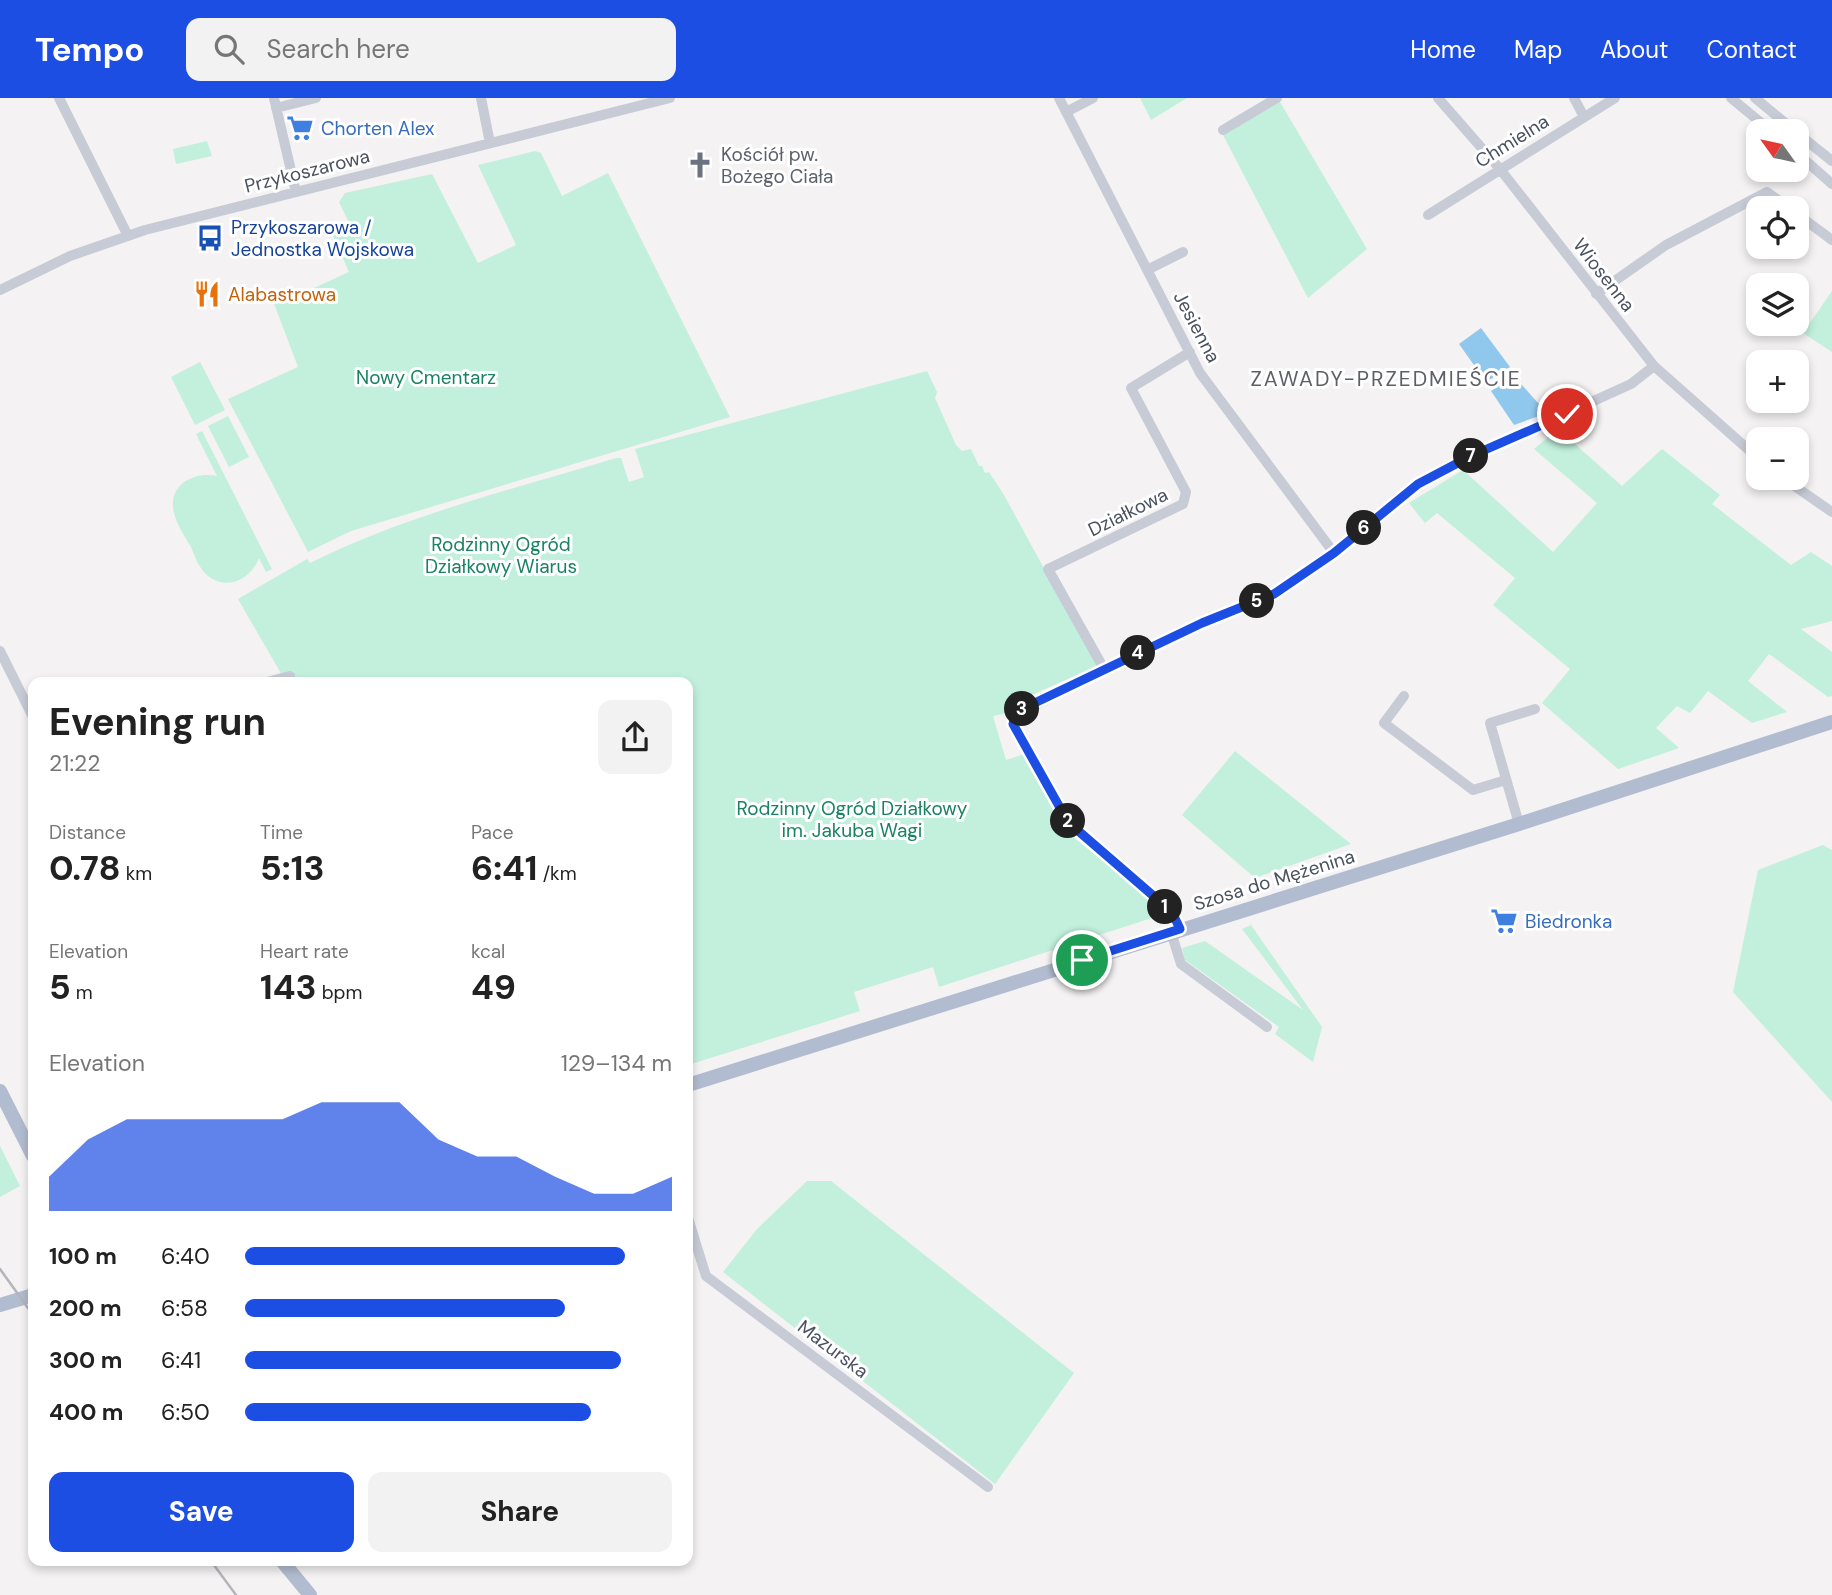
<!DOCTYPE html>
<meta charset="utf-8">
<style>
:root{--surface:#fff;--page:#f2f2f2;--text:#222;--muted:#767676;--accent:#1d4ee3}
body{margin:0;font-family:"DM Sans",sans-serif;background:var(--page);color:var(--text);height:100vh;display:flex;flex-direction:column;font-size:26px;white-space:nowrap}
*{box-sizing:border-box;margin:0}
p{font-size:23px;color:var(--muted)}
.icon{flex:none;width:38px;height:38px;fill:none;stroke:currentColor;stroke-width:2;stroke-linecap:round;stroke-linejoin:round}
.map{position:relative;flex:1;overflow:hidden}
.side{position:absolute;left:28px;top:579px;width:665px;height:889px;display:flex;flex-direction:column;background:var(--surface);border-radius:14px;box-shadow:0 4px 10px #0003}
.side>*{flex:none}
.needle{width:46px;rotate:303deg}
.buttons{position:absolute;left:1746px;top:21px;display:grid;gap:14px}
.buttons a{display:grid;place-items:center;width:63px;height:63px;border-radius:14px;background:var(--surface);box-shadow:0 4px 10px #0003;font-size:35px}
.pin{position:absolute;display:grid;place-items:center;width:60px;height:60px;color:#fff;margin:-30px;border:4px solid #fff;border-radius:50%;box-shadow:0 2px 7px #0007}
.km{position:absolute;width:35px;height:35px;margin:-18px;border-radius:50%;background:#222;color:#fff;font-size:19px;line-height:35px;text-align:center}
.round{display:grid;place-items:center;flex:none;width:74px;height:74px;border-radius:14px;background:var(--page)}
.head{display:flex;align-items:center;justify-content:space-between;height:119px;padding:0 21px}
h1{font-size:38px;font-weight:700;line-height:52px}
.metrics{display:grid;grid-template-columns:repeat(3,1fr);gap:10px;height:119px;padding:7px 21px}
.metrics div{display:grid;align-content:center}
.metrics b{font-size:35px;font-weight:700}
.metrics small{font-size:19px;font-weight:400}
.metrics p{font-size:19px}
.chart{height:196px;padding:14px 21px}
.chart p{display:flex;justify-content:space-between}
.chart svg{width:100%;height:126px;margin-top:7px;fill:var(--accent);opacity:.7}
.primary-button{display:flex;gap:14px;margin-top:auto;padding:14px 21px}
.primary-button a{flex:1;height:80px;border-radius:14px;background:var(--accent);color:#fff;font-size:28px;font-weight:700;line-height:80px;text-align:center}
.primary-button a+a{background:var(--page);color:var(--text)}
ul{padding:0 21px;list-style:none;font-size:23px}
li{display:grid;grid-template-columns:112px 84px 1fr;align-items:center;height:52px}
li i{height:18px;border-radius:9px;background:var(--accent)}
header{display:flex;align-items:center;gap:42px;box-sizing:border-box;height:98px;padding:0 35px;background:var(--accent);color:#fff}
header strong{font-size:33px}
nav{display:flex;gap:38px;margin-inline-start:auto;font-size:24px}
.search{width:490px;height:63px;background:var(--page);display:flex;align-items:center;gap:18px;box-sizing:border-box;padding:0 24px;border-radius:14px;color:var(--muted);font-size:26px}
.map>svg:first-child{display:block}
.green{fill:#c2f0dc}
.water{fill:#90c7ec}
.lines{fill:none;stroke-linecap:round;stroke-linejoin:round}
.minor{stroke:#c6cbd6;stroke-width:10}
.major{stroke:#b2bcd0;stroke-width:14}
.rail{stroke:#b4b6bc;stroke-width:2.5}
.route-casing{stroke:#fff;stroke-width:14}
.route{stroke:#1d4ee3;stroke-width:9}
.labels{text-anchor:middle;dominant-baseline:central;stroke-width:6;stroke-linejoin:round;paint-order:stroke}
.shop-label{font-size:19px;fill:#366cbe;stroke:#fff;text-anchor:start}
.street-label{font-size:19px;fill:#4a515f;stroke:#fff}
.worship-label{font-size:19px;fill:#5b616d;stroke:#fff;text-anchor:start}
.transit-label{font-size:19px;fill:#164399;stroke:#fff;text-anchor:start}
.food-label{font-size:19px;fill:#c56008;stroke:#fff;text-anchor:start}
.park-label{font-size:19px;fill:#198261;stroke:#fff}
.neighbourhood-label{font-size:21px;letter-spacing:2px;fill:#5e6067;stroke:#fff}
</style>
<header>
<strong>Tempo</strong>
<div class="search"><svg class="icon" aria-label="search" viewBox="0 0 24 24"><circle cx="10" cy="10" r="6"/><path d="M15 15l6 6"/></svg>Search here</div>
<nav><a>Home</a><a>Map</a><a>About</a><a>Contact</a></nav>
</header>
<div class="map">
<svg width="1832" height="1497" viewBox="0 0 1832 1497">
<rect width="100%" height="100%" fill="#f4f2f2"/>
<!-- green -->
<path class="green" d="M1140,0H1187L1151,22Z
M1280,4L1367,151L1308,200L1223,37Z
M207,43L212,58L176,66L173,51Z
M535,53L541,55L562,98L608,75L730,319L351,433L308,454L228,301L298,269L273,203L289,195L292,200L349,174L333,138L351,129L339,104L345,95L432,76L478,165L516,147L478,67Z
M1832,193V254L1803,235Z
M200,264L225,312L195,327L171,279Z
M927,273L937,294L935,300L956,347L962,353L971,351L979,368H982L985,375L989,374L1004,397L1097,568L1007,608L1008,615L993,618L1006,662L1025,656L1062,730L1167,815L939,889L933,869L854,894L860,913L688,967V584H286L238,501L307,461L310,465C406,417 514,391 616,360H621L629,384L644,379L635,351Z
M228,318L249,359L229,369L208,328Z
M1558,331L1622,388L1662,351L1720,397L1712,406L1791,467L1811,454L1832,468V523L1801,531L1832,554V598L1828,599L1769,556L1748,583L1787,614L1752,625L1708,593L1690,615L1677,608L1656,630L1679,650L1618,671L1542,605L1570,571L1493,507L1515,480L1437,415L1425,425L1409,405L1463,372L1553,454L1597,405L1534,351Z
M202,333L272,471L266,474L259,460C251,481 227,494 207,477C199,470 195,459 191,449C185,439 177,427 174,415C167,387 194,373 217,378L196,336Z
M1235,653L1351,746L1255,780L1182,717Z
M1823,747L1832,752V1004L1733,894L1758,772Z
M1251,827L1322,929L1313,964L1275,936L1279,929L1185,862L1182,850L1205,843L1303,912L1242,831Z
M0,1048L20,1088L0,1099Z
M807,1083H831L1074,1275L995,1386L723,1174L757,1131Z"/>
<!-- water -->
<path class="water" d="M1481,230L1510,269L1486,284L1459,246Z
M1514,278L1547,315L1514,327L1491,293Z"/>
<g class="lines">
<!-- minor -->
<path class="minor" d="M59,0L128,138
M274,0L296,94
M481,0L490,45
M1059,0L1200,275L1334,455
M1438,0L1500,71L1654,268L1759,361
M1574,0L1584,19
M1731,0L1771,33
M1755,0L1795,33
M276,10L316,0
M1066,14L1093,0
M1223,32L1277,0
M1797,35L1832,63
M1797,55L1832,86
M1797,116L1832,142
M1428,117L1615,0
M1147,172L1183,154
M0,192L70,158L145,132L670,0
M1596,196L1666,147L1767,94L1789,110
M1783,380L1832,414
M0,553L33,619
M1104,571L1048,471L1183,406L1186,394L1131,290L1190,254
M267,584L290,578
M1404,598L1384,625L1473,692L1506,682
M1519,726L1490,625L1535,611
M1180,831L1172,814L1068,724L1013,626L1015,618L1104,571L1202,525L1274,496L1342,449L1417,386L1437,374L1631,286L1654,268
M1171,834L1181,866L1267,929
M688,1120L706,1178L988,1389"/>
<!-- major -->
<path class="major" d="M688,987L1519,726L1832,624
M0,993L33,1058
M0,1207L33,1197
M282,1463L310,1497"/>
<!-- rail -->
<path class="rail" d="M0,1171L33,1217
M211,1463L236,1497"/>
</g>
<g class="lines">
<!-- route casing -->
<g class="route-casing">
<path id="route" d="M1082,862L1180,831L1172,814L1068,724L1013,626L1015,618L1022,611L1202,525L1274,496L1334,455L1418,386L1471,358L1567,316"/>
</g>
<!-- route -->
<use href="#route" class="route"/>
</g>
<!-- icons -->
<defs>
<g id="supermarket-bare" transform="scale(2.1)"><path d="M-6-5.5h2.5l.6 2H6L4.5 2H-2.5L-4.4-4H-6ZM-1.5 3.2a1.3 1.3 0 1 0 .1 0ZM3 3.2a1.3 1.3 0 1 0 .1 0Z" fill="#3f7fe0" stroke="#fff" stroke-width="2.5" paint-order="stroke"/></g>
<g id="church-bare" transform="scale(2.1)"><path d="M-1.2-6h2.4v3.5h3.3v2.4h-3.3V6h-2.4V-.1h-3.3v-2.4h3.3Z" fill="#6b7280" stroke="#fff" stroke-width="2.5" paint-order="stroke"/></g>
<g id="bus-bare" transform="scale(2.1)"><path d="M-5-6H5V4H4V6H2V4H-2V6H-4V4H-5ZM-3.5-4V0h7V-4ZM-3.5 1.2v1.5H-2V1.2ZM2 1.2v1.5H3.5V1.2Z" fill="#1a4fb4" stroke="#fff" stroke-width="2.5" paint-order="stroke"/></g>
<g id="restaurant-bare" transform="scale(2.1)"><path d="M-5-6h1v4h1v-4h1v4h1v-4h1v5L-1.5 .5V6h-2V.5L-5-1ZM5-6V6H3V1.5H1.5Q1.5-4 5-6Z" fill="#e8710a" stroke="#fff" stroke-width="2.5" paint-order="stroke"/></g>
</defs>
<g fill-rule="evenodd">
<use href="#supermarket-bare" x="300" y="30"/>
<use href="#church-bare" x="700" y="67"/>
<use href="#bus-bare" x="210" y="140"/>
<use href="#restaurant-bare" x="207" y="196"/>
<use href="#supermarket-bare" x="1504" y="823"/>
</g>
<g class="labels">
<!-- shop labels -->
<g class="shop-label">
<text x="321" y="30">Chorten Alex</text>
<text x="1525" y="823">Biedronka</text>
</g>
<!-- street labels -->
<g class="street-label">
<text transform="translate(1512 43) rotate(-32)">Chmielna</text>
<text transform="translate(307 73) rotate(-14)">Przykoszarowa</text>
<text transform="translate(1604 177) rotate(52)">Wiosenna</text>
<text transform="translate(1197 229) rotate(62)">Jesienna</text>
<text transform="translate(1128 414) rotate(-26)">Działkowa</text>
<text transform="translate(1274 782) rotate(-17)">Szosa do Mężenina</text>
<text transform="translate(833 1251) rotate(37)">Mazurska</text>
</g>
<!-- worship labels -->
<g class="worship-label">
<text x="721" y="56">Kościół pw.<tspan x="721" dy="22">Bożego Ciała</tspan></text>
</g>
<!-- transit labels -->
<g class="transit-label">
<text x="231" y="129">Przykoszarowa /<tspan x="231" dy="22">Jednostka Wojskowa</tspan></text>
</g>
<!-- food labels -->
<g class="food-label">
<text x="228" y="196">Alabastrowa</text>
</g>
<!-- park labels -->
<g class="park-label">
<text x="426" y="279">Nowy Cmentarz</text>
<text x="501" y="446">Rodzinny Ogród<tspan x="501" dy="22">Działkowy Wiarus</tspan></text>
<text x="852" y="710">Rodzinny Ogród Działkowy<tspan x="852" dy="22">im. Jakuba Wagi</tspan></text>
</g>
<!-- neighbourhood labels -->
<g class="neighbourhood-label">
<text x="1386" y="281">ZAWADY-PRZEDMIEŚCIE</text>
</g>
</g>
</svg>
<div class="buttons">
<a><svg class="needle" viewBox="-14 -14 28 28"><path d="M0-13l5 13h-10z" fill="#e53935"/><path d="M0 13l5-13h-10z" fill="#767676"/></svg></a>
<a><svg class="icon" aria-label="locate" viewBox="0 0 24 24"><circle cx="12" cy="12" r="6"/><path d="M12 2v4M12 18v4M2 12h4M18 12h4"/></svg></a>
<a><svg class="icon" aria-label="layers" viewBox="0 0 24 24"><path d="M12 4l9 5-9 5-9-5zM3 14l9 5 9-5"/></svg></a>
<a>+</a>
<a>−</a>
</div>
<div class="pin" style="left:1082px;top:862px;background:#1e9e55"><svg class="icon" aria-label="arrive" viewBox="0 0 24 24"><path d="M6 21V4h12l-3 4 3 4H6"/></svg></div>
<div class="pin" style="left:1567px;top:316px;background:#d93025"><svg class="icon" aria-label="check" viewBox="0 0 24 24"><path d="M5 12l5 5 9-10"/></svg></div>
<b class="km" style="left:1165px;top:809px">1</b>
<b class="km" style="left:1068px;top:723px">2</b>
<b class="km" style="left:1022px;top:611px">3</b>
<b class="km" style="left:1138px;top:555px">4</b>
<b class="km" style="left:1257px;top:503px">5</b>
<b class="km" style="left:1364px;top:430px">6</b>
<b class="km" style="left:1471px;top:358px">7</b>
<section class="side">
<div class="head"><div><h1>Evening run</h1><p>21:22</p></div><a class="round"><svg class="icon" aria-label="share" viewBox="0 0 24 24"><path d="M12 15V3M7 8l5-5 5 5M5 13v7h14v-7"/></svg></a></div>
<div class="metrics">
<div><p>Distance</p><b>0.78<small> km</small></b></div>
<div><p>Time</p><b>5:13</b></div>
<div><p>Pace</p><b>6:41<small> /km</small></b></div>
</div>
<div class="metrics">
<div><p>Elevation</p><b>5<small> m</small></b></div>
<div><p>Heart rate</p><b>143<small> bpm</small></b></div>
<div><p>kcal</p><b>49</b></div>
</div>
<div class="chart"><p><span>Elevation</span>129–134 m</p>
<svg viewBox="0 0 160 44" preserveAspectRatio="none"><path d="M0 44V32L10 19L20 12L30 12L40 12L50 12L60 12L70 6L80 6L90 6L100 19L110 25L120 25L130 32L140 38L150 38L160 32V44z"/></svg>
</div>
<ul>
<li><b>100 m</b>6:40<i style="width:89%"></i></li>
<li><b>200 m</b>6:58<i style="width:75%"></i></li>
<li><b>300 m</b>6:41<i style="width:88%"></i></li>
<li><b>400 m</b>6:50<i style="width:81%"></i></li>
</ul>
<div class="primary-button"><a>Save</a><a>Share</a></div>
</section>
</div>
